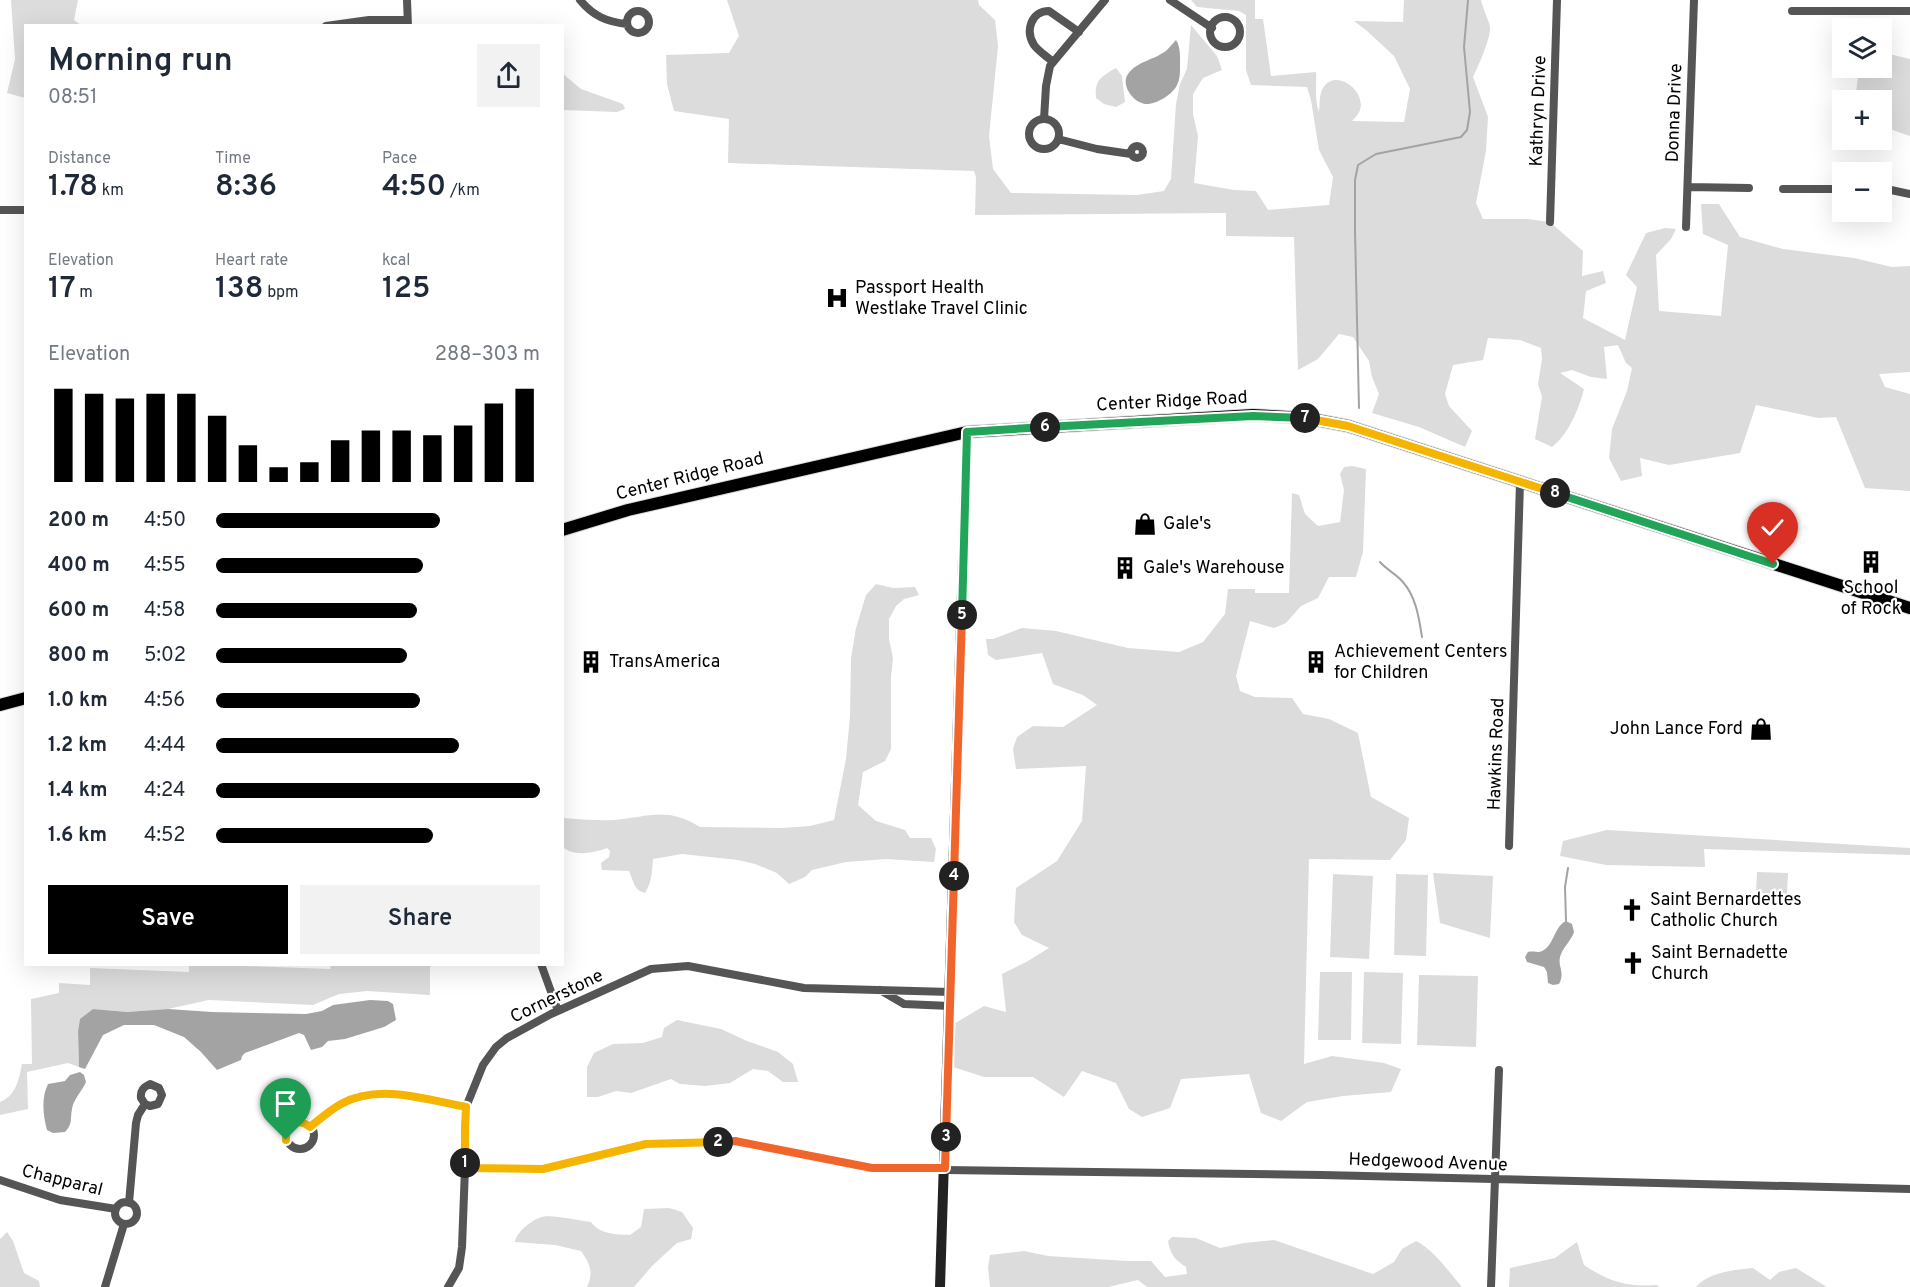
<!DOCTYPE html>
<meta charset="utf-8">
<style>
:root{--surface:#fff;--page:#f2f2f3;--text:#1f2937;--muted:#747a83;--accent:#000}
body{margin:0;font-family:Overpass,sans-serif;background:var(--page);color:var(--text);height:100vh;display:flex;flex-direction:column;font-size:22px;white-space:nowrap}
*{box-sizing:border-box;margin:0}
p{font-size:20px;color:var(--muted)}
.icon{flex:none;width:33px;height:33px;fill:none;stroke:currentColor;stroke-width:2;stroke-linecap:round;stroke-linejoin:round}
.map{position:relative;flex:1;overflow:hidden}
.panel{position:absolute;left:24px;top:24px;width:540px;height:942px;display:flex;flex-direction:column;background:var(--surface);border-radius:0px;box-shadow:0 6px 24px #0002}
.panel>*{flex:none}
.fabs{position:absolute;left:1832px;top:18px;display:grid;gap:12px}
.fabs a{display:grid;place-items:center;width:60px;height:60px;border-radius:0px;background:var(--surface);box-shadow:0 6px 24px #0002;font-size:30px}
.pin{position:absolute;display:grid;place-items:center;width:51px;height:51px;color:#fff;margin:-62px -26px;border-radius:50% 50% 50% 0;rotate:-45deg;box-shadow:0 0 6px #0007}
.pin .icon{rotate:45deg}
.km{position:absolute;width:30px;height:30px;margin:-15px;border-radius:50%;background:#222;color:#fff;font-size:16px;line-height:30px;text-align:center}
.round{display:grid;place-items:center;flex:none;width:63px;height:63px;border-radius:0px;background:var(--page)}
.headline{display:flex;align-items:center;justify-content:space-between;height:102px;padding:0 24px}
h1{font-size:33px;font-weight:600;line-height:45px}
.figures{display:grid;grid-template-columns:repeat(3,1fr);gap:9px;height:102px;padding:6px 24px}
.figures div{display:grid;align-content:center}
.figures b{font-size:30px;font-weight:600}
.figures small{font-size:16px;font-weight:400}
.figures p{font-size:16px}
.chart{height:168px;padding:12px 24px}
.chart p{display:flex;justify-content:space-between}
.chart svg{width:100%;height:108px;margin-top:6px;stroke:var(--accent);stroke-width:6}
.cta{display:flex;gap:12px;margin-top:auto;padding:12px 24px}
.cta a{flex:1;height:69px;border-radius:0px;background:var(--accent);color:#fff;font-size:24px;font-weight:600;line-height:69px;text-align:center}
.cta a+a{background:var(--page);color:var(--text)}
ul{padding:0 24px;list-style:none;font-size:20px}
li{display:grid;grid-template-columns:96px 72px 1fr;align-items:center;height:45px}
li i{height:15px;border-radius:8px;background:var(--accent)}
.map>svg:first-child{display:block}
.green{fill:#dcdcdc}
.water{fill:#a3a3a3}
.lines{fill:none;stroke-linecap:round;stroke-linejoin:round}
.stream{stroke:#a3a3a3;stroke-width:2}
.primary-casing{stroke:#dbdbdb;stroke-width:14}
.street{stroke:#555;stroke-width:8}
.secondary{stroke:#222;stroke-width:10}
.primary{stroke:#000;stroke-width:12}
.split-1-casing{stroke:#fff;stroke-width:12}
.split-2-casing{stroke:#fff;stroke-width:12}
.split-3-casing{stroke:#fff;stroke-width:12}
.split-4-casing{stroke:#fff;stroke-width:12}
.split-5-casing{stroke:#fff;stroke-width:12}
.split-6-casing{stroke:#fff;stroke-width:12}
.split-7-casing{stroke:#fff;stroke-width:12}
.split-8-casing{stroke:#fff;stroke-width:12}
.split-9-casing{stroke:#fff;stroke-width:12}
.split-1{stroke:#f5b400;stroke-width:8}
.split-2{stroke:#f5b400;stroke-width:8}
.split-3{stroke:#f0652b;stroke-width:8}
.split-4{stroke:#f0652b;stroke-width:8}
.split-5{stroke:#f0652b;stroke-width:8}
.split-6{stroke:#22a559;stroke-width:8}
.split-7{stroke:#22a559;stroke-width:8}
.split-8{stroke:#f5b400;stroke-width:8}
.split-9{stroke:#22a559;stroke-width:8}
.labels{text-anchor:middle;dominant-baseline:central;stroke-width:4.5;stroke-linejoin:round;paint-order:stroke}
.street-label{font-size:18px;fill:#000;stroke:#fff}
.poi-label{font-size:18px;fill:#000;stroke:#fff;text-anchor:start}
</style>
<div class="map">
<svg width="1910" height="1287" viewBox="0 0 1910 1287">
<rect width="100%" height="100%" fill="#fff"/>
<!-- green -->
<path class="green" d="M11,0H78L74,20L81,25L26,26L25,98L7,93L15,59Z
M727,0H978L979,5L995,20L998,46L989,136L993,169L1011,193L1137,195L1164,191L1171,179L1176,104L1180,84L1187,69L1191,25L1217,56L1222,70L1203,78L1193,94V114L1198,136L1194,183L1234,190L1256,191L1268,210L1329,205L1333,177L1319,150L1311,100L1307,87L1251,85L1246,70V15L1239,11L1197,7L1191,0H1255V19H1263L1271,76L1316,72C1317,85 1314,99 1319,112C1320,105 1319,94 1323,88C1336,66 1371,94 1358,114C1356,117 1354,119 1352,121L1404,122L1410,89L1394,56L1366,30L1354,21L1403,22L1404,0H1481C1483,9 1489,21 1490,27C1491,38 1478,67 1473,77L1488,117L1486,151L1476,203L1483,219H1528L1550,222L1583,251L1582,276L1603,271L1606,283L1586,291L1583,318L1625,340L1637,287L1626,275L1646,233L1665,228L1676,229L1671,239L1656,255L1659,311L1721,316L1728,245L1703,234L1701,204H1719L1740,237L1783,249L1854,258L1892,267L1910,266V372L1879,374L1885,387L1910,394V491L1865,488L1836,417L1818,418L1756,405L1740,453L1669,465L1640,458L1642,476L1621,481L1609,458L1612,429L1627,391L1632,368L1626,363L1618,345L1604,347L1607,379L1591,377L1572,370L1560,373L1584,389C1579,409 1568,435 1552,447L1535,439L1542,397L1538,384L1542,359L1541,348L1520,340L1488,338L1483,360L1453,365L1445,394L1449,406L1472,431L1465,447L1419,427L1372,413L1379,394L1372,377L1369,361L1353,337L1339,334L1318,359L1298,370L1294,237L1226,236V213L975,215L976,177L974,171L728,163L729,119L674,111L667,84L666,55L729,53L739,36Z
M1881,52L1910,59V136L1881,126V100H1858L1856,93L1859,68H1881Z
M1116,68L1122,76L1125,102L1116,107L1104,104L1096,98C1094,80 1102,76 1116,68Z
M563,74L581,89L623,104L625,109L617,112L563,110Z
M1352,466L1366,469L1363,552L1356,577H1329L1318,598L1301,606L1286,623L1274,628L1250,621L1236,676L1240,691L1255,697L1292,698L1303,714L1329,719L1358,733L1371,797L1409,818L1406,840L1390,860L1309,859L1304,1064L1332,1056L1384,1063L1401,1069L1391,1092L1343,1096L1307,1102L1281,1121L1261,1113L1249,1074L1181,1079L1170,1108L1142,1117L1129,1109L1116,1083L1082,1071L1064,1097L1033,1077H984L950,1066L952,1025L984,1006L1006,1012L1002,974L1028,961L1049,948L1022,935L1014,922L1016,888L1057,861L1082,821L1086,766L1016,769L1013,749L1017,737L1033,726L1063,727L1097,705L1083,695L1053,684L1042,653L996,660L988,655L986,639H993L1022,628L1056,631L1128,648L1179,652L1203,642L1225,614L1228,589H1255V593H1289L1292,493L1299,495L1305,514L1318,526L1340,522L1344,490L1340,474L1344,467Z
M876,584L893,588L915,587L919,595L904,599L896,606L889,619V639L893,658L891,677V749L885,761L863,772L858,805L876,821L905,830L910,838H931L936,849L934,862L886,859L846,862L812,870L805,877L789,884L777,873L755,864L738,860L682,854L653,859C652,871 652,882 645,893C633,890 634,881 629,871L602,870L601,863L609,857L610,851L607,848C594,853 573,857 563,847V818C580,819 597,821 614,820C648,817 667,806 700,827L782,828L810,826L834,820L846,759L850,716L851,658L856,628L866,595Z
M1607,830L1910,848V855L1704,849L1705,867L1606,865L1560,856L1563,841Z
M1757,872L1788,873L1787,894L1756,893Z
M1433,873L1493,876L1490,938L1440,923Z
M1333,874L1373,876L1369,959L1330,957Z
M1396,874L1428,875L1426,956L1394,955Z
M189,964L330,969L331,965H430V995L367,991L339,994L313,1005L209,1000L168,1009L127,1012L93,1009L80,1020L78,1031L79,1067L68,1063L27,1072L28,1109L0,1115V1102C16,1096 19,1079 22,1064H32L31,999L59,993V983L90,985V968L189,972Z
M1320,972H1352L1351,1040H1318Z
M1364,972L1403,973L1401,1044L1362,1043Z
M1419,975L1478,976L1476,1047L1417,1045Z
M677,1020L721,1029L747,1041L778,1052L793,1064L798,1082H783L768,1071L753,1069L730,1083L705,1086L680,1084L671,1079L631,1093L616,1091L598,1097H587V1067L594,1053L613,1044L643,1043L662,1037L664,1028Z
M669,1208L682,1212L693,1228L691,1239L677,1243L652,1266L634,1287H587C594,1272 590,1264 581,1251L555,1245L515,1242C516,1232 533,1219 542,1217C550,1214 581,1221 591,1222C601,1235 615,1234 630,1235L641,1227L644,1209Z
M7,1232L13,1241L24,1273L39,1281L40,1287H0V1239Z
M1172,1237L1196,1238L1220,1248L1244,1243L1274,1240L1373,1274L1394,1262L1402,1249L1416,1241C1435,1251 1448,1271 1462,1287H1147L1138,1280L1108,1287H990L988,1267L990,1255L1024,1251L1048,1256L1127,1261H1151L1165,1277L1187,1274L1186,1267C1175,1260 1170,1254 1168,1241Z
M1577,1242L1584,1265C1609,1282 1627,1287 1657,1285L1659,1287H1509L1510,1268L1555,1258Z
M1753,1268L1770,1280L1779,1272L1796,1268L1827,1287H1696C1709,1272 1734,1270 1753,1268Z"/>
<!-- water -->
<path class="water" d="M1176,40C1181,47 1180,59 1180,67C1180,73 1180,79 1177,85C1173,94 1157,104 1147,104C1134,104 1120,85 1128,74C1137,61 1155,60 1167,50C1170,47 1173,43 1176,40Z
M1566,921L1572,924L1574,932C1571,941 1564,946 1561,954C1556,966 1566,971 1559,984L1553,985L1548,983L1547,972L1544,967L1527,962L1525,957L1528,952C1532,951 1536,952 1539,952C1554,949 1553,927 1566,921Z
M370,1000L388,1001L393,1004L396,1020L384,1027L345,1039L328,1041L322,1047L311,1050L304,1035L299,1033L245,1053L242,1056L241,1060L217,1070L201,1052L184,1037L154,1025H124L103,1035L85,1069L79,1067L78,1031L80,1019L93,1009L127,1012L168,1009L212,1012L306,1014L322,1011L333,1005Z
M80,1072L84,1075L86,1082C82,1091 73,1100 72,1109C70,1118 73,1124 65,1132L53,1133L47,1130C43,1115 41,1098 48,1084L65,1081L70,1075Z"/>
<g class="lines">
<!-- stream -->
<path class="stream" d="M1359,408L1355,231V180L1358,165L1376,154L1461,137L1467,130L1470,112L1464,47L1468,0
M1380,562C1387,570 1396,574 1402,581C1416,596 1419,618 1422,637
M1566,921L1565,887L1568,868"/>
<!-- primary casing -->
<g class="primary-casing">
<path id="primary" d="M562,530L628,510L967,432L1253,415L1306,418L1348,426L1910,608
M0,705L26,698"/>
</g>
<!-- street -->
<path class="street" d="M407,0L408,26
M580,0C593,16 607,22 627,24
M1170,0L1212,28
M1792,11H1910
M627 22a11 11 0 1 1 22 0a11 11 0 1 1-22 0Z
M1210 32a15 15 0 1 1 30 0a15 15 0 1 1-30 0Z
M326,26L369,20H406
M1053,62C1048,57 1039,52 1034,45C1025,31 1031,11 1049,11L1079,32
M1044,119L1046,86L1050,66L1105,0
M1029 134a15 15 0 1 1 30 0a15 15 0 1 1-30 0Z
M1058,139L1097,149L1131,154
M1131 152a6 6 0 1 1 12 0a6 6 0 1 1-12 0Z
M1688,187L1749,188
M1783,189H1842
M1881,190H1891L1910,194
M0,210H26
M1550,222L1557,0
M1686,227L1694,0
M1509,846L1520,482
M541,964L558,1011
M880,990L904,1004L950,1006
M286 1135a14 14 0 1 1 28 0a14 14 0 1 1-28 0Z
M310,1127C320,1119 330,1110 341,1104C379,1083 426,1100 466,1107
M465,1168L543,1169L646,1145L735,1141L872,1169L1322,1175L1910,1189
M0,1180L60,1200L116,1209
M115 1213a11 11 0 1 1 22 0a11 11 0 1 1-22 0Z
M129,1203L136,1123L138,1115L145,1104L141,1098C140,1090 144,1087 150,1084L159,1088L162,1095L158,1104L150,1106L145,1104
M105,1287L124,1224
M448,1287L459,1268L462,1247L465,1168V1116L466,1107L483,1065L496,1047L507,1038L551,1014L651,969L688,966L804,988L951,992
M1491,1287L1499,1070"/>
<!-- secondary -->
<path class="secondary" d="M940,1287L967,432"/>
<!-- primary -->
<use href="#primary" class="primary"/>
</g>
<g class="lines">
<!-- split-1 casing -->
<g class="split-1-casing">
<path id="split-1" d="M286,1140C285,1124 298,1117 310,1127C320,1119 330,1110 341,1104C379,1083 427,1100 466,1107L465,1128V1163"/>
</g>
<!-- split-2 casing -->
<g class="split-2-casing">
<path id="split-2" d="M465,1163V1168L543,1169L646,1144L718,1142"/>
</g>
<!-- split-3 casing -->
<g class="split-3-casing">
<path id="split-3" d="M718,1142L735,1141L872,1168H945L946,1137"/>
</g>
<!-- split-4 casing -->
<g class="split-4-casing">
<path id="split-4" d="M946,1137L954,876"/>
</g>
<!-- split-5 casing -->
<g class="split-5-casing">
<path id="split-5" d="M954,876L962,615"/>
</g>
<!-- split-6 casing -->
<g class="split-6-casing">
<path id="split-6" d="M962,615L967,432L1045,427"/>
</g>
<!-- split-7 casing -->
<g class="split-7-casing">
<path id="split-7" d="M1045,427L1253,416L1305,418"/>
</g>
<!-- split-8 casing -->
<g class="split-8-casing">
<path id="split-8" d="M1305,418L1348,426L1555,493"/>
</g>
<!-- split-9 casing -->
<g class="split-9-casing">
<path id="split-9" d="M1555,493L1773,564"/>
</g>
<!-- split-1 -->
<use href="#split-1" class="split-1"/>
<!-- split-2 -->
<use href="#split-2" class="split-2"/>
<!-- split-3 -->
<use href="#split-3" class="split-3"/>
<!-- split-4 -->
<use href="#split-4" class="split-4"/>
<!-- split-5 -->
<use href="#split-5" class="split-5"/>
<!-- split-6 -->
<use href="#split-6" class="split-6"/>
<!-- split-7 -->
<use href="#split-7" class="split-7"/>
<!-- split-8 -->
<use href="#split-8" class="split-8"/>
<!-- split-9 -->
<use href="#split-9" class="split-9"/>
</g>
<!-- icons -->
<defs>
<g id="hospital-bare" transform="scale(1.8)"><path d="M-5-5h3v3.5h4V-5h3V5h-3V1.5h-4V5h-3Z" fill="#000" stroke="#fff" stroke-width="2.5" paint-order="stroke"/></g>
<g id="shop-bare" transform="scale(1.8)"><path d="M-5-2.5h2.3a2.7 3.5 0 0 1 5.4 0H5L5.5 6h-11ZM-1.5-2.5h3a1.5 2.3 0 0 0-3 0Z" fill="#000" stroke="#fff" stroke-width="2.5" paint-order="stroke"/></g>
<g id="building-bare" transform="scale(1.8)"><path d="M-4-6H4V6H1V3H-1V6H-4ZM-2.5-4.3h1.7v1.8h-1.7ZM.8-4.3h1.7v1.8H.8ZM-2.5-1h1.7V.8h-1.7ZM.8-1h1.7V.8H.8Z" fill="#000" stroke="#fff" stroke-width="2.5" paint-order="stroke"/></g>
<g id="church-bare" transform="scale(1.8)"><path d="M-1.2-6h2.4v3.5h3.3v2.4h-3.3V6h-2.4V-.1h-3.3v-2.4h3.3Z" fill="#000" stroke="#fff" stroke-width="2.5" paint-order="stroke"/></g>
</defs>
<g fill-rule="evenodd">
<use href="#hospital-bare" x="837" y="298"/>
<use href="#shop-bare" x="1145" y="524"/>
<use href="#building-bare" x="1871" y="562"/>
<use href="#building-bare" x="1125" y="568"/>
<use href="#building-bare" x="591" y="662"/>
<use href="#building-bare" x="1316" y="662"/>
<use href="#shop-bare" x="1761" y="729"/>
<use href="#church-bare" x="1632" y="910"/>
<use href="#church-bare" x="1633" y="963"/>
</g>
<g class="labels">
<!-- street labels -->
<g class="street-label">
<text transform="translate(1539 111) rotate(-88)">Kathryn Drive</text>
<text transform="translate(1675 113) rotate(-88)">Donna Drive</text>
<text transform="translate(1172 402) rotate(-3)">Center Ridge Road</text>
<text transform="translate(690 477) rotate(-14)">Center Ridge Road</text>
<text transform="translate(1497 754) rotate(-88)">Hawkins Road</text>
<text transform="translate(557 997) rotate(-26)">Cornerstone</text>
<text transform="translate(1428 1163) rotate(2)">Hedgewood Avenue</text>
<text transform="translate(62 1181) rotate(14)">Chapparal</text>
</g>
<!-- poi labels -->
<g class="poi-label">
<text x="855" y="288">Passport Health<tspan x="855" dy="21">Westlake Travel Clinic</tspan></text>
<text x="1163" y="524">Gale's</text>
<text x="1143" y="568">Gale's Warehouse</text>
<text x="1871" y="588" text-anchor="middle">School<tspan x="1871" dy="21">of Rock</tspan></text>
<text x="1334" y="652">Achievement Centers<tspan x="1334" dy="21">for Children</tspan></text>
<text x="609" y="662">TransAmerica</text>
<text x="1743" y="729" text-anchor="end">John Lance Ford</text>
<text x="1650" y="900">Saint Bernardettes<tspan x="1650" dy="21">Catholic Church</tspan></text>
<text x="1651" y="953">Saint Bernadette<tspan x="1651" dy="21">Church</tspan></text>
</g>
</g>
</svg>
<div class="fabs">
<a><svg class="icon" aria-label="layers" viewBox="0 0 24 24"><path d="M12 4l9 5-9 5-9-5zM3 14l9 5 9-5"/></svg></a>
<a>+</a>
<a>−</a>
</div>
<div class="pin" style="left:286px;top:1140px;background:#1e9e55"><svg class="icon" aria-label="arrive" viewBox="0 0 24 24"><path d="M6 21V4h12l-3 4 3 4H6"/></svg></div>
<div class="pin" style="left:1773px;top:564px;background:#d93025"><svg class="icon" aria-label="check" viewBox="0 0 24 24"><path d="M5 12l5 5 9-10"/></svg></div>
<b class="km" style="left:465px;top:1163px">1</b>
<b class="km" style="left:718px;top:1142px">2</b>
<b class="km" style="left:946px;top:1137px">3</b>
<b class="km" style="left:954px;top:876px">4</b>
<b class="km" style="left:962px;top:615px">5</b>
<b class="km" style="left:1045px;top:427px">6</b>
<b class="km" style="left:1305px;top:418px">7</b>
<b class="km" style="left:1555px;top:493px">8</b>
<section class="panel">
<div class="headline"><div><h1>Morning run</h1><p>08:51</p></div><a class="round"><svg class="icon" aria-label="share" viewBox="0 0 24 24"><path d="M12 15V3M7 8l5-5 5 5M5 13v7h14v-7"/></svg></a></div>
<div class="figures">
<div><p>Distance</p><b>1.78<small> km</small></b></div>
<div><p>Time</p><b>8:36</b></div>
<div><p>Pace</p><b>4:50<small> /km</small></b></div>
</div>
<div class="figures">
<div><p>Elevation</p><b>17<small> m</small></b></div>
<div><p>Heart rate</p><b>138<small> bpm</small></b></div>
<div><p>kcal</p><b>125</b></div>
</div>
<div class="chart"><p><span>Elevation</span>288–303 m</p>
<svg viewBox="0 0 160 44" preserveAspectRatio="none"><path d="M5 44V6M15 44V8M25 44V10M35 44V8M45 44V8M55 44V17M65 44V29M75 44V38M85 44V36M95 44V27M105 44V23M115 44V23M125 44V25M135 44V21M145 44V12M155 44V6"/></svg>
</div>
<ul>
<li><b>200 m</b>4:50<i style="width:69%"></i></li>
<li><b>400 m</b>4:55<i style="width:64%"></i></li>
<li><b>600 m</b>4:58<i style="width:62%"></i></li>
<li><b>800 m</b>5:02<i style="width:59%"></i></li>
<li><b>1.0 km</b>4:56<i style="width:63%"></i></li>
<li><b>1.2 km</b>4:44<i style="width:75%"></i></li>
<li><b>1.4 km</b>4:24<i style="width:100%"></i></li>
<li><b>1.6 km</b>4:52<i style="width:67%"></i></li>
</ul>
<div class="cta"><a>Save</a><a>Share</a></div>
</section>
</div>
